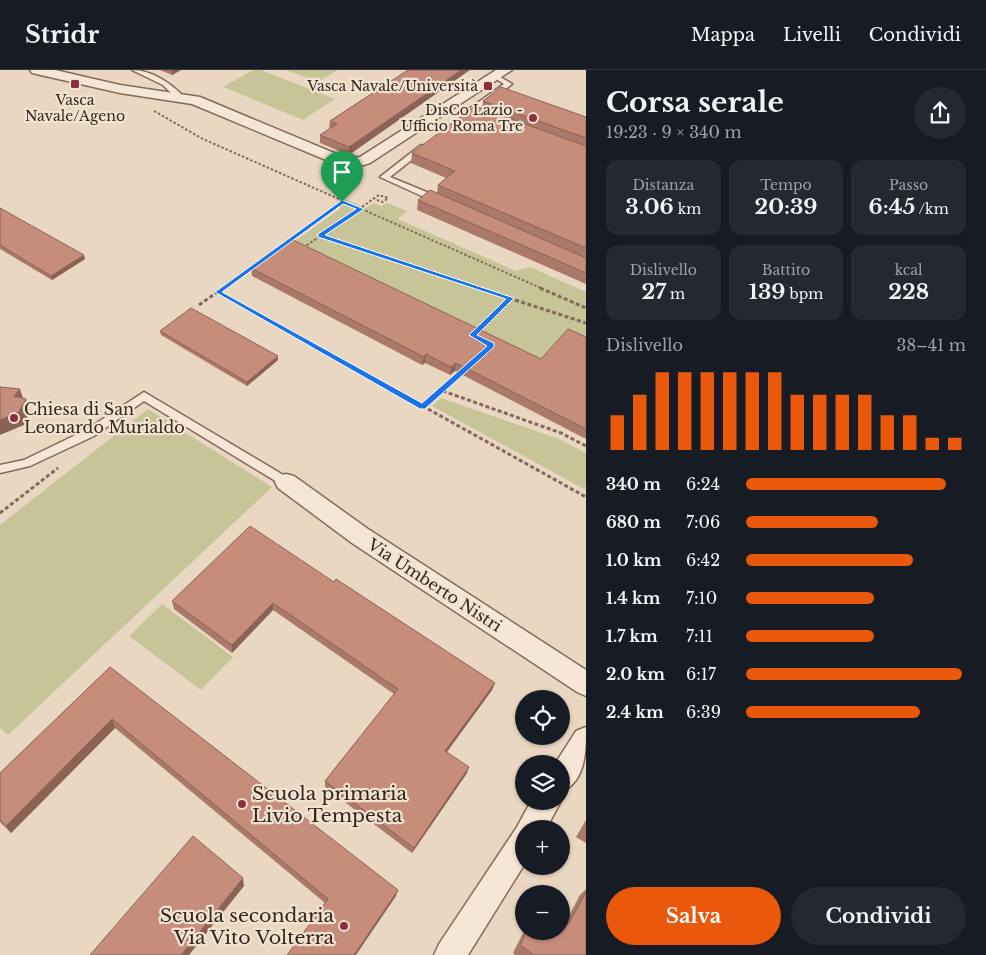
<!DOCTYPE html>
<html lang="it">
<meta charset="utf-8">
<style>
:root{--surface:#171b24;--page:#242831;--text:#f1f3f6;--muted:#9ea1a6;--line:#363941;--accent:#ea580c}
body{margin:0;font-family:"Libre Baskerville",serif;background:var(--page);color:var(--text);height:100vh;display:flex;flex-direction:column;font-size:19px;white-space:nowrap}
*{box-sizing:border-box;margin:0}
p{font-size:16px;color:var(--muted)}
.icon{flex:none;width:28px;height:28px;fill:none;stroke:currentColor;stroke-width:2;stroke-linecap:round;stroke-linejoin:round}
.map{position:relative;flex:1;overflow:hidden}
.details{display:flex;flex-direction:column;background:var(--surface);width:400px}
.details>*{flex:none}
.fabs{position:absolute;left:515px;top:620px;display:grid;gap:10px}
.fabs a{display:grid;place-items:center;width:55px;height:55px;border-radius:50%;background:var(--surface);box-shadow:0 1px 4px #0004;font-size:25px}
.pin{position:absolute;display:grid;place-items:center;width:42px;height:42px;color:#fff;margin:-51px -21px;border-radius:50% 50% 50% 0;rotate:-45deg;box-shadow:0 0 5px #0007}
.pin .icon{rotate:45deg}
.round{display:grid;place-items:center;flex:none;width:52px;height:52px;border-radius:26px;background:var(--page)}
.head{display:flex;align-items:center;justify-content:space-between;height:85px;padding:0 20px}
h1{font-size:28px;font-weight:700;line-height:38px}
.figures{display:grid;grid-template-columns:repeat(3,1fr);gap:8px;height:85px;padding:5px 20px}
.figures div{display:grid;align-content:center;border-radius:12px;background:var(--page);text-align:center}
.figures b{font-size:21px;font-weight:700}
.figures small{font-size:14px;font-weight:400}
.figures p{font-size:14px}
.chart{height:140px;padding:10px 20px}
.chart p{display:flex;justify-content:space-between}
.chart svg{width:100%;height:90px;margin-top:5px;stroke:var(--accent);stroke-width:6}
.cta{display:flex;gap:10px;margin-top:auto;padding:10px 20px}
.cta a{flex:1;height:58px;border-radius:30px;background:var(--accent);color:#fff;font-size:20px;font-weight:700;line-height:58px;text-align:center}
.cta a+a{background:var(--page);color:var(--text)}
ul{padding:0 20px;list-style:none;font-size:16px}
li{display:grid;grid-template-columns:80px 60px 1fr;align-items:center;height:38px}
li i{height:12px;border-radius:6px;background:var(--accent)}
header{display:flex;align-items:center;gap:30px;box-sizing:border-box;height:70px;padding:0 25px;background:var(--surface);border-bottom:1px solid var(--line)}
header strong{font-size:24px}
nav{display:flex;gap:28px;margin-inline-start:auto;font-size:18px}
main{display:flex;flex:1;min-height:0}
.map>svg:first-child{display:block}
.green{fill:#c7c597}
.lines{fill:none;stroke-linecap:round;stroke-linejoin:round}
.lane-casing{stroke:#83695b;stroke-width:3}
.street-casing{stroke:#83695b;stroke-width:3}
.path-far1{stroke:#83695b;stroke-width:2;stroke-dasharray:2.5 2;stroke-linecap:butt}
.path{stroke:#83695b;stroke-width:3;stroke-dasharray:4 2.5;stroke-linecap:butt}
.lane{fill:#f6e6d5;fill-rule:evenodd}
.street{fill:#f6e6d5;fill-rule:evenodd}
.wall{fill:#aa796a}
.shaded-wall{fill:#8b6356}
.building{fill:#c68d7b;stroke:#8b6356}
.route{fill:#1a73e8;stroke:#fff;fill-rule:evenodd}
.poi-dot{fill:#8d2f40;stroke:#f2e3d1;stroke-width:2}
.labels{text-anchor:middle;dominant-baseline:central;stroke-width:4.5;stroke-linejoin:round;paint-order:stroke}
.far-poi-label{font-size:14px;fill:#34251e;stroke:#f2e3d1;text-anchor:end}
.poi-label{font-size:16px;fill:#34251e;stroke:#f2e3d1;text-anchor:start}
.street-label{font-size:16px;fill:#34251e;stroke:#f2e3d1}
.near-poi-label{font-size:19px;fill:#34251e;stroke:#f2e3d1;text-anchor:start}
</style>
<header>
<strong>Stridr</strong>
<nav><a>Mappa</a><a>Livelli</a><a>Condividi</a></nav>
</header>
<main>
<div class="map">
<svg width="586" height="885" viewBox="0 0 586 885">
<rect width="100%" height="100%" fill="#ead7c2"/>
<!-- green -->
<path class="green" d="M253,0H261L335,29L303,50L223,17Z
M286,0H338L318,12Z
M345,129L366,138L374,133L381,136L387,133L407,141L398,149L516,201L530,197L586,222V276L538,297L288,176L341,138L338,135Z
M441,328L559,369L586,383V416L584,419L432,336Z
M148,339L272,417L8,665L0,658V455Z
M162,534L233,587L201,620L129,566Z"/>
<g class="lines">
<!-- lane casing -->
<g class="lane-casing">
<path id="lane" d="M132,0C151,0 171,13 184,27L177,29L163,15Z
M493,5H497L512,14L468,48H462V44L504,14L493,7Z
M421,75L428,77L390,107L441,128V132H435L380,107Z
M144,322L290,409L291,412L290,415H282L144,331L94,366L30,396L0,403V395L24,390L86,360Z"/>
</g>
<!-- street casing -->
<g class="street-casing">
<path id="street" d="M30,0H55L120,15L200,27L346,88L360,87L496,0H512L370,93L354,98L338,95L192,34L120,23L32,3Z
M286,404L294,406L368,459L586,600V626L577,622L352,473L278,418L275,412L278,406Z
M586,657C586,682 586,711 561,722V694H555L576,661Z
M531,731H561L546,759H524V795L468,885H434L439,874L517,757Z"/>
</g>
<!-- path-far1 -->
<path class="path-far1" d="M154,41L203,69L543,219
M320,166L482,219
M288,171L342,132
M303,178L379,125L388,128L383,132L377,130
M222,219L255,195"/>
<!-- path -->
<path class="path" d="M478,218L586,253
M540,218L586,238
M218,222L586,427
M199,235L223,218
M477,261L511,228
M443,321L464,302
M422,337L443,321L561,363L586,376
M0,443L58,398"/>
<!-- lane -->
<use href="#lane" class="lane"/>
<!-- street -->
<use href="#street" class="street"/>
</g>
<!-- wall -->
<path class="wall" d="M160,0H181L172,5Z
M408,0L349,85L320,73V65L329,59L330,51Z
M483,31L586,47V214L417,140L418,130L437,123L438,115L446,108L411,93L412,83L482,39Z
M0,138L85,189L52,210L0,179Z
M251,198L541,289L586,267V369L455,301L450,305L425,293L422,295L252,206Z
M160,261L278,290L247,316L161,265Z
M334,512L495,613L492,620L447,682L467,703L412,783L325,717V711L394,624L273,540L232,583L174,539L172,531Z
M110,597L396,826L325,833L115,658L11,763L0,752V703Z
M586,750V773L576,767Z
M586,819V885H515L513,883L524,861H561L580,825Z"/>
<!-- shaded-wall -->
<path class="shaded-wall" d="M171,0H181L172,5Z
M461,0H470L349,85V77Z
M84,185L85,189L52,210L51,206Z
M426,284L425,293L422,295L424,287Z
M278,286V290L247,316V312Z
M456,293L455,301L450,305L451,297Z
M20,319L24,332L26,329L30,342L24,355L0,365V350L14,326Z
M273,533V540L232,583V575Z
M495,613L492,620L443,687L445,681Z
M112,649L115,658L11,763L6,756Z
M469,697L467,703L412,783L414,778Z
M243,808L244,816L189,885H181Z
M398,820L396,826L356,885H354Z"/>
<!-- building -->
<path class="building" d="M408,0H461L349,77L320,65L337,54L330,51Z
M501,17L586,47V68L483,31Z
M475,36L586,76V178L438,115L455,101L412,83Z
M430,120L586,188V203L418,130Z
M0,138L84,185L51,206L0,175Z
M291,169L541,289L568,259L586,267V359L456,293L451,297L426,284L424,287L251,198Z
M191,238L278,286L247,312L160,261Z
M0,317L20,319L14,326L26,329L19,342L0,350Z
M250,456L334,512L336,509L495,613L445,681L469,697L414,778L325,711L398,619L273,533L232,575L172,531Z
M110,597L398,820L354,885H287L328,829L112,649L6,756L0,750V703Z
M193,766L243,808L181,885H90Z
M586,822V885H534L520,875L527,861H561V848L569,853Z"/>
<!-- route -->
<path class="route" d="M342,130L364,139L325,165L514,228L477,265L494,273V277L425,339H420L215,222ZM343,134L356,139L318,164V167L506,229L469,265L487,276L422,333L222,222Z"/>
<!-- markers -->
<g class="poi-dot">
<rect x="70" y="9" width="10" height="10" rx="2.5"/>
<rect x="483" y="11" width="10" height="10" rx="2.5"/>
<circle cx="533" cy="48" r="5"/>
<circle cx="14" cy="348" r="5"/>
<circle cx="242" cy="734" r="5"/>
<circle cx="344" cy="856" r="5"/>
</g>
<g class="labels">
<!-- far-poi labels -->
<g class="far-poi-label">
<text x="478" y="16">Vasca Navale/Università</text>
<text x="75" y="30" text-anchor="middle">Vasca<tspan x="75" dy="16">Navale/Ageno</tspan></text>
<text x="523" y="40">DisCo Lazio -<tspan x="523" dy="16">Ufficio Roma Tre</tspan></text>
</g>
<!-- poi labels -->
<g class="poi-label">
<text x="24" y="339">Chiesa di San<tspan x="24" dy="18">Leonardo Murialdo</tspan></text>
</g>
<!-- street labels -->
<g class="street-label">
<text transform="translate(435 515) rotate(33)">Via Umberto Nistri</text>
</g>
<!-- near-poi labels -->
<g class="near-poi-label">
<text x="252" y="723">Scuola primaria<tspan x="252" dy="22">Livio Tempesta</tspan></text>
<text x="334" y="845" text-anchor="end">Scuola secondaria<tspan x="334" dy="22">Via Vito Volterra</tspan></text>
</g>
</g>
</svg>
<div class="fabs">
<a><svg class="icon" aria-label="locate" viewBox="0 0 24 24"><circle cx="12" cy="12" r="6"/><path d="M12 2v4M12 18v4M2 12h4M18 12h4"/></svg></a>
<a><svg class="icon" aria-label="layers" viewBox="0 0 24 24"><path d="M12 4l9 5-9 5-9-5zM3 14l9 5 9-5"/></svg></a>
<a>+</a>
<a>−</a>
</div>
<div class="pin" style="left:342px;top:132px;background:#1e9e55"><svg class="icon" aria-label="arrive" viewBox="0 0 24 24"><path d="M6 21V4h12l-3 4 3 4H6"/></svg></div>
</div>
<section class="details">
<div class="head"><div><h1>Corsa serale</h1><p>19:23 · 9 × 340 m</p></div><a class="round"><svg class="icon" aria-label="share" viewBox="0 0 24 24"><path d="M12 15V3M7 8l5-5 5 5M5 13v7h14v-7"/></svg></a></div>
<div class="figures">
<div><p>Distanza</p><b>3.06<small> km</small></b></div>
<div><p>Tempo</p><b>20:39</b></div>
<div><p>Passo</p><b>6:45<small> /km</small></b></div>
</div>
<div class="figures">
<div><p>Dislivello</p><b>27<small> m</small></b></div>
<div><p>Battito</p><b>139<small> bpm</small></b></div>
<div><p>kcal</p><b>228</b></div>
</div>
<div class="chart"><p><span>Dislivello</span>38–41 m</p>
<svg viewBox="0 0 160 44" preserveAspectRatio="none"><path d="M5 44V27M15 44V17M25 44V6M35 44V6M45 44V6M55 44V6M65 44V6M75 44V6M85 44V17M95 44V17M105 44V17M115 44V17M125 44V27M135 44V27M145 44V38M155 44V38"/></svg>
</div>
<ul>
<li><b>340 m</b>6:24<i style="width:91%"></i></li>
<li><b>680 m</b>7:06<i style="width:60%"></i></li>
<li><b>1.0 km</b>6:42<i style="width:76%"></i></li>
<li><b>1.4 km</b>7:10<i style="width:58%"></i></li>
<li><b>1.7 km</b>7:11<i style="width:58%"></i></li>
<li><b>2.0 km</b>6:17<i style="width:98%"></i></li>
<li><b>2.4 km</b>6:39<i style="width:79%"></i></li>
</ul>
<div class="cta"><a>Salva</a><a>Condividi</a></div>
</section>
</main>
